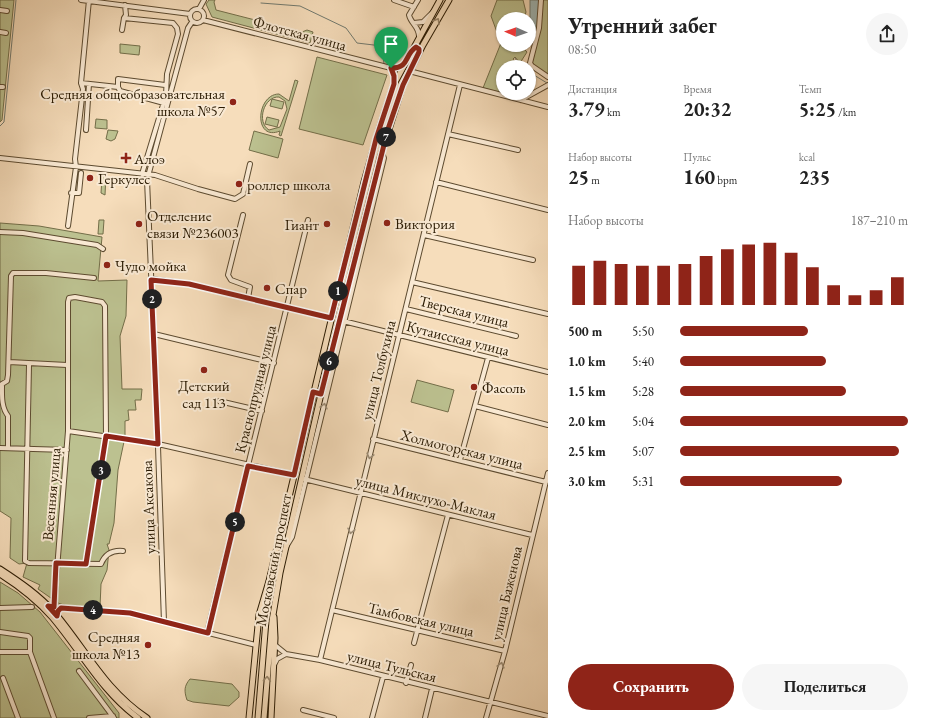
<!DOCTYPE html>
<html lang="ru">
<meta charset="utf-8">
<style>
:root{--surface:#fff;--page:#f6f6f6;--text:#222;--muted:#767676;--accent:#8f2418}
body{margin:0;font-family:"EB Garamond",serif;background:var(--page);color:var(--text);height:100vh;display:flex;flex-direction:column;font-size:15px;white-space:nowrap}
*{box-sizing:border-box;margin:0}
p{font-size:13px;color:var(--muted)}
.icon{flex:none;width:22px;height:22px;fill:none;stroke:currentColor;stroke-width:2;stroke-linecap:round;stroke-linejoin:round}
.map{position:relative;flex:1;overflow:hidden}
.details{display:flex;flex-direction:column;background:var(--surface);width:380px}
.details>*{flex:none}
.needle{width:26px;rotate:272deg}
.fabs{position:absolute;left:496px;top:12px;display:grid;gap:8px}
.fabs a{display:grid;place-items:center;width:40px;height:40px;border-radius:50%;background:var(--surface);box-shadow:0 1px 3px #0004;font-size:20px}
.pin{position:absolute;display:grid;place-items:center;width:34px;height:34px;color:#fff;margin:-41px -17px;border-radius:50% 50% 50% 0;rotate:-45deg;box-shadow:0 0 4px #0007}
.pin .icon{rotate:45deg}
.km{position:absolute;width:20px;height:20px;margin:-10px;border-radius:50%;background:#222;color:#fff;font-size:11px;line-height:20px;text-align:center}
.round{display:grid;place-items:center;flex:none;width:42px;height:42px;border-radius:21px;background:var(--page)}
.overview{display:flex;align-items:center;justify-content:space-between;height:68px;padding:0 20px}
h1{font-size:22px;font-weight:700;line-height:30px}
.figures{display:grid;grid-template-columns:repeat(3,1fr);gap:6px;height:68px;padding:4px 20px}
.figures div{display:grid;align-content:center}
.figures b{font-size:20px;font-weight:700}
.figures small{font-size:11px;font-weight:400}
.figures p{font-size:11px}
.chart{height:112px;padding:8px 20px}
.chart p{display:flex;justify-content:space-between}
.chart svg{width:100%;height:72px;margin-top:4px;stroke:var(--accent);stroke-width:6}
.cta{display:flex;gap:8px;margin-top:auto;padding:8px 20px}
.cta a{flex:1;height:46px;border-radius:24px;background:var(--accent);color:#fff;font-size:16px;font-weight:700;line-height:46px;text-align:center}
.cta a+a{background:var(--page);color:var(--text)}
ul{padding:0 20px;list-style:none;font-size:13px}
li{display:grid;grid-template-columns:64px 48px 1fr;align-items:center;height:30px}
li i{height:10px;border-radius:5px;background:var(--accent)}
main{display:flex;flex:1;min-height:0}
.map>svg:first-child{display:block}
.green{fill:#bcc190;stroke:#736e49;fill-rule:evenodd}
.water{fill:#a0baba;stroke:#717a70}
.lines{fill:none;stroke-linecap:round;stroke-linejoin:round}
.stream{stroke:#717a70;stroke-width:1}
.minor-casing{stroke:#5d4b30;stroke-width:6}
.major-casing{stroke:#2a1a02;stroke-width:7}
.minor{stroke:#f9e9d3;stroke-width:4}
.major{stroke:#f6ddbb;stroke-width:5}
.oneway{stroke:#9a8568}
.oneway2{stroke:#9c8c75}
.route-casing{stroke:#fff;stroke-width:8}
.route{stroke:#8f2418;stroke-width:5}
.poi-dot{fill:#8f2418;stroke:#f9e9d3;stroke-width:1.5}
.labels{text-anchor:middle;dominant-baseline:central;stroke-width:4;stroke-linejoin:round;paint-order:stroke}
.street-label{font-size:15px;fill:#2a1a02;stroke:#f9e9d3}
.poi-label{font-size:15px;fill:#2a1a02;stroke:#f9e9d3;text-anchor:start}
</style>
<main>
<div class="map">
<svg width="548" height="718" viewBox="0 0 548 718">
<rect width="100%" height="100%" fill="#f6ddbb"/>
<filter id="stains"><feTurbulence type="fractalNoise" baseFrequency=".005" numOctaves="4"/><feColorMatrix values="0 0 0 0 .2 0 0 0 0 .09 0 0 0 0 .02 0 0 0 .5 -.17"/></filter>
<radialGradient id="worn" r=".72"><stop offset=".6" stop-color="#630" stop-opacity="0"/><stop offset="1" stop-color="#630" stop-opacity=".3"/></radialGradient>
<!-- green -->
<path class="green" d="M0,0H14L2,120L0,122Z
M209,0H215L214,2L216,10L302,32L307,30L313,32L310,43L212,17L206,4Z
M497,0H523L526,12L524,19H503V45H520L527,52L520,63L515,57L513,59L519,67H503V93H525L518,97L483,88L501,43L491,16Z
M542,0H548V76L532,64L541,26Z
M120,44L140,46L139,55L120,53Z
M317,57L387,75L363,145L299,129Z
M295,80L298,81L281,136L279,135L280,131C253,142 256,94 279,94L289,101ZM279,97L285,101L287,109L280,127L269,130C256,122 264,96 279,97Z
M272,99L284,102L282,109L270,106Z
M267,117L279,120L277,127L265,124Z
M96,119L107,120V129L95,128Z
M108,130L118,131L115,139L111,141L106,139Z
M254,131L283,139L278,158L249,150Z
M100,172H105L106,175L105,195L101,193L102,177Z
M99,220H104L103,234H98Z
M0,223L39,226L102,237L98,281L127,280L126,316L120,336L122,389H142L141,400H135L136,410H128L129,420L125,421V437L118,470L114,523L109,544H107L109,550L107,570L101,584L100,607L67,606L58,603L38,589L40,585L23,577L27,563L19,564L10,558L11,518L0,511Z
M417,380L454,390L448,412L411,402Z
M0,582L18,593L40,612L119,713V718H0Z
M190,679L232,684L239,692V697L229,706L193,702L187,700C184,691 184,686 190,679Z"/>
<!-- water -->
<path class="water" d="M530,0H539L538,30L533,44L530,35Z"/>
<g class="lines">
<!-- stream -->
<path class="stream" d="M261,3L300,6L346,28L357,43L382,46L384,64
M515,58L521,67
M529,72L547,83
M0,126L4,122L16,0"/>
<!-- minor casing -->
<g class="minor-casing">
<path id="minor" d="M81,0L190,14
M394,0L414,7
M418,0L409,15C411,24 420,27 419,38
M541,0L539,28L530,63L532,66L548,77
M190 16a7 7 0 1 1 14 0a7 7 0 1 1-14 0Z
M199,9L204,0
M0,10L7,11
M124,18L126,15L125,5
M203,20L391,68L400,67L404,63
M414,23L423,22L434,11
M122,30L124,18L173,23L177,28L178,34L167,74L166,95L142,174
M0,32L6,33
M391,68L395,75L394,83
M409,71L548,107
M81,83L118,87
M0,87H3
M521,100L548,85
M164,103L120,91L118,87V79L165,85
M86,130L89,84
M448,134L518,150
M0,158L155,175L198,189L235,199L243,194L250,164
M436,182L548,210
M71,193H79L81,173
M243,215L228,275L231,280L250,287L248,298
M68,226L76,167L75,159L83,89L81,83L89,0
M0,232L23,233L97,245L103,249
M424,235L533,260
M151,279L189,284L331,318
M412,282L548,314
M406,309L516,336
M343,321L548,372
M154,334L274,363
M9,362L67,365
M29,365L25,561L29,563L101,564C105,554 112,550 123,551
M2,384L7,381L8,375L11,276L13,273H46L94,278
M2,384C2,395 1,407 8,416V448
M219,401L262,411
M475,406L548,425
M68,431L158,444L294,475
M373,439L546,482
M0,448L67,450
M460,460L488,358
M304,479L532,535
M286,547L292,537L384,158L382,153
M53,607L130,613L256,645
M54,607L68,431V302L69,298L75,297L102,302L105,306L106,436L86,564
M0,608L32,607
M332,610L505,651
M164,622L156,388L147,180L178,65L188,28L192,22
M0,632L28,636L30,638V652H0
M207,633L308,220
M414,643L448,515
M275,645L286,654L320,660L548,716
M30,652L54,718
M320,660L460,85
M275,663L277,659L286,654
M79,671L114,718
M3,678L18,718
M406,683L411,665
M303,710L334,718
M89,718L113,716
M372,718L383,677
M425,718L432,689
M486,718L505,651L548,473"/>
</g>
<!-- major casing -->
<g class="major-casing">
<path id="major" d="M0,569C20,582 39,595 55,613C87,651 104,689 147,718
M0,574C19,586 37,600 52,617C81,651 101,691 138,718
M249,718L259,615L269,581L364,182L380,126L394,84L440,0
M258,718L269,584
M264,718L272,621L280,573L321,394L380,158L403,85L423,45L449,0
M271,718L275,638L274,617"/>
</g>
<!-- minor -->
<use href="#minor" class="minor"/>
<!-- major -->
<use href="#major" class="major"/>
</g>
<!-- one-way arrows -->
<defs><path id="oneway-chevron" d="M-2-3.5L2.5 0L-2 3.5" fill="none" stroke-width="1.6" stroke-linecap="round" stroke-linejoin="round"/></defs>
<g class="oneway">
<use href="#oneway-chevron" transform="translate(437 21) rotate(-60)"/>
<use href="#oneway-chevron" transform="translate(267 679) rotate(-86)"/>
</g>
<g class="oneway2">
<use href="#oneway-chevron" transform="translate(324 406) rotate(-76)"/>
<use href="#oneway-chevron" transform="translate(370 456) rotate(104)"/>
<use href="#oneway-chevron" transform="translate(351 531) rotate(103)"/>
<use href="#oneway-chevron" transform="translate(501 665) rotate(-75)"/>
</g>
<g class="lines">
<!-- route casing -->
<g class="route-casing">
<path id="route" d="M416,47L419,49V52L403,85L388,129L321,394L313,392L294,475L248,466L208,633L130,613L61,608L58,611L57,616L48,606L54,607L56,563L86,564L106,436L158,444L151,280L189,284L331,318L376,139L394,84V76L391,68C410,68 404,55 416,47Z"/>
</g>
<!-- route -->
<use href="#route" class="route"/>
</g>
<!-- markers -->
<g class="poi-dot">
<circle cx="233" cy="102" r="4"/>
<path d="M124 152h4v4h4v4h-4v4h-4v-4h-4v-4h4z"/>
<circle cx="90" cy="178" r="4"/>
<circle cx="239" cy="184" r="4"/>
<circle cx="387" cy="223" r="4"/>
<circle cx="139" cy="224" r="4"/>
<circle cx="327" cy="224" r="4"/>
<circle cx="107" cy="265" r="4"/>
<circle cx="267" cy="288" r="4"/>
<circle cx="204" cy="370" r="4"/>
<circle cx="474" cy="387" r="4"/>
<circle cx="148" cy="645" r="4"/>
</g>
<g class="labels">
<!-- street labels -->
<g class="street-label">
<text transform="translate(300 33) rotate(15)">Флотская улица</text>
<text transform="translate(464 311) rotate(14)">Тверская улица</text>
<text transform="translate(458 338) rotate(14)">Кутаисская улица</text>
<text transform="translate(378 370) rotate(-76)">улица Толбухина</text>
<text transform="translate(255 389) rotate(-76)">Краснопрудная улица</text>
<text transform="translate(462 449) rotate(14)">Холмогорская улица</text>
<text transform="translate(51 494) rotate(-85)">Весенняя улица</text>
<text transform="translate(426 497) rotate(14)">улица Миклухо-Маклая</text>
<text transform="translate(148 507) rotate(-92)">улица Аксакова</text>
<text transform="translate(273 560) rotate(-79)">Московский проспект</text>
<text transform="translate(506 593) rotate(-77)">улица Баженова</text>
<text transform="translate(421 619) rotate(13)">Тамбовская улица</text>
<text transform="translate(392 666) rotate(14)">улица Тульская</text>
</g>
<!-- poi labels -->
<g class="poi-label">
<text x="225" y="93" text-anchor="end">Средняя общеобразовательная<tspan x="225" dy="17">школа №57</tspan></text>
<text x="134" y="158">Алоэ</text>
<text x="98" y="178">Геркулес</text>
<text x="247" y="184">роллер школа</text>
<text x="147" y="215">Отделение<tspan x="147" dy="17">связи №236003</tspan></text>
<text x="395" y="223">Виктория</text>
<text x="319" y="224" text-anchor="end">Гиант</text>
<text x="115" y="265">Чудо мойка</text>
<text x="275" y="288">Спар</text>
<text x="204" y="385" text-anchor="middle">Детский<tspan x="204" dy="17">сад 113</tspan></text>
<text x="482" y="387">Фасоль</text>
<text x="140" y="636" text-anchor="end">Средняя<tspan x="140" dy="17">школа №13</tspan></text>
</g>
</g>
<rect width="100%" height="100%" filter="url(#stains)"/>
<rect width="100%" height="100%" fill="url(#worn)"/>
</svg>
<div class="fabs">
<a><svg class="needle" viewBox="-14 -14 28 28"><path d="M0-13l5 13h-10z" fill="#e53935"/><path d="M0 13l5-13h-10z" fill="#767676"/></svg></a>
<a><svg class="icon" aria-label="locate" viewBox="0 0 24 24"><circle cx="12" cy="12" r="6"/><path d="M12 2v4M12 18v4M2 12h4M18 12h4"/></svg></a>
</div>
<div class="pin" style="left:391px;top:68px;background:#1e9e55"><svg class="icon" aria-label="arrive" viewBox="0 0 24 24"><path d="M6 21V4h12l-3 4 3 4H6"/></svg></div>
<b class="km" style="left:338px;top:291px">1</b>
<b class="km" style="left:152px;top:299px">2</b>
<b class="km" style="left:101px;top:470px">3</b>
<b class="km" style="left:93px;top:610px">4</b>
<b class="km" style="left:235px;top:522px">5</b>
<b class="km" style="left:329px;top:361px">6</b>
<b class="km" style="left:386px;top:137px">7</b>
</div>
<section class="details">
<div class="overview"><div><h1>Утренний забег</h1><p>08:50</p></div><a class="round"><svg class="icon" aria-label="share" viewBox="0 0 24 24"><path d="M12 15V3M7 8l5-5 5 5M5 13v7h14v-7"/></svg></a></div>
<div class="figures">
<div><p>Дистанция</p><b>3.79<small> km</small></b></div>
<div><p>Время</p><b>20:32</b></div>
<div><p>Темп</p><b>5:25<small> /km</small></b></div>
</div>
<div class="figures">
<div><p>Набор высоты</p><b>25<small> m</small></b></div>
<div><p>Пульс</p><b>160<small> bpm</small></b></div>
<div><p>kcal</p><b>235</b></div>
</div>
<div class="chart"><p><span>Набор высоты</span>187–210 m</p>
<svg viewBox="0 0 160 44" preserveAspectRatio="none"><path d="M5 44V20M15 44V17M25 44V19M35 44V20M45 44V20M55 44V19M65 44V14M75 44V10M85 44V7M95 44V6M105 44V12M115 44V21M125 44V32M135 44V38M145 44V35M155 44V27"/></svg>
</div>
<ul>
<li><b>500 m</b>5:50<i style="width:56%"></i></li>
<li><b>1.0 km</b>5:40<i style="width:64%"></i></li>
<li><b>1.5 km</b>5:28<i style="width:73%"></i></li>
<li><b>2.0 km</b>5:04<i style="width:100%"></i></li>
<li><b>2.5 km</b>5:07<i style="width:96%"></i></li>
<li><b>3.0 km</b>5:31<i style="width:71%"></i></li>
</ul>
<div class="cta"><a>Сохранить</a><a>Поделиться</a></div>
</section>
</main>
